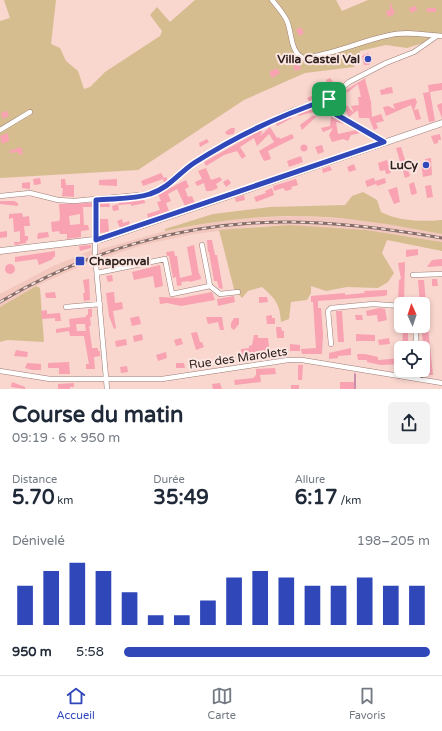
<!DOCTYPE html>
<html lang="fr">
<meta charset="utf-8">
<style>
:root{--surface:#fff;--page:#f2f2f3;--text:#1f2937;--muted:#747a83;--line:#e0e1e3;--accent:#2f47b8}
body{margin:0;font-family:"Varela Round",sans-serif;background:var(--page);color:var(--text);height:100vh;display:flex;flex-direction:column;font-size:15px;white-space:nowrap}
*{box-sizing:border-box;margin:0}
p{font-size:13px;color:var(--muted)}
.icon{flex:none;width:22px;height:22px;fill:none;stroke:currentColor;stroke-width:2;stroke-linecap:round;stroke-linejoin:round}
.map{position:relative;height:389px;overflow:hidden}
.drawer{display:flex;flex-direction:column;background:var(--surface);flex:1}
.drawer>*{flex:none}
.needle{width:26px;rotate:357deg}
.buttons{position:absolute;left:394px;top:297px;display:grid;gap:8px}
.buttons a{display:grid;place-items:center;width:36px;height:36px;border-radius:6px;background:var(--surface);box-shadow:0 2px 6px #0003;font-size:20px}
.pin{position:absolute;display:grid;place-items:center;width:34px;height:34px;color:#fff;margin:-17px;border-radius:8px;box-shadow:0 2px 6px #0006}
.round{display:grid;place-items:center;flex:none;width:42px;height:42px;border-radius:6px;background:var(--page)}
.summary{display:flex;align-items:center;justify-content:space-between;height:68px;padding:0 12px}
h1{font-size:22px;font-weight:700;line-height:30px}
.figures{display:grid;grid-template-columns:repeat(3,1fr);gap:6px;height:68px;padding:4px 12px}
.figures div{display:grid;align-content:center}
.figures b{font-size:20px;font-weight:700}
.figures small{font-size:11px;font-weight:400}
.figures p{font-size:11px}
.chart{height:112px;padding:8px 12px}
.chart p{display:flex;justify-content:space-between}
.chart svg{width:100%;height:72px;margin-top:4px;stroke:var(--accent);stroke-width:6}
ul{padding:0 12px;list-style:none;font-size:13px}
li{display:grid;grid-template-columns:64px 48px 1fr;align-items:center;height:30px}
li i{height:10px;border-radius:5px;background:var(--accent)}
.menu{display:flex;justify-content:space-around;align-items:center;height:56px;border-top:1px solid var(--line);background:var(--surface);font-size:11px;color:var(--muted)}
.menu a{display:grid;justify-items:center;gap:2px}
.menu .active{color:var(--accent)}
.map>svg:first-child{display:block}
.built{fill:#f2c7be}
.green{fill:#d6bd8f}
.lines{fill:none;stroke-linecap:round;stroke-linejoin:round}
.stream{stroke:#bc76a1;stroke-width:1.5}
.building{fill:#f8a2b2;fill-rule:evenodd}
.street-casing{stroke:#9c7d76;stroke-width:5.5}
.secondary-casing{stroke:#9c7d76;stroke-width:7}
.street{stroke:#fff;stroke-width:4.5}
.secondary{stroke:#fff;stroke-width:6}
.rail-casing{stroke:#856e69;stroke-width:3}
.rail{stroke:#fce6e2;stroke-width:1.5;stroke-dasharray:4.5;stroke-linecap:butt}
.route-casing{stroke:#fff;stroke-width:8}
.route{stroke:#2f47b8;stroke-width:5}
.poi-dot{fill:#2f47b8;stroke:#fce6e2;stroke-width:1.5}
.labels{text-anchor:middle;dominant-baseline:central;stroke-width:4;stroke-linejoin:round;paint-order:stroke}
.poi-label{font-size:12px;font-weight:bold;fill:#2d201d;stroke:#fce6e2;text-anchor:end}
.street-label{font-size:12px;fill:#2d201d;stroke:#fce6e2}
</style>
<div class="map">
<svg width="442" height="389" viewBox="0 0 442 389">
<rect width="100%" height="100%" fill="#f9d6ce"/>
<!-- built -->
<path class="built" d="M297,216L364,220L442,234V242L400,235L289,225L258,226L194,234L143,245L99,259L98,250L165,231L233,219Z
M92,250V261L36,286L0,307V294L51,267Z"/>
<!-- green -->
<path class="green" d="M4,0H56L51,44L60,48L66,61L78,71L84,89L90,87L105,72L160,36L162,31L150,15L157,7L170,22L195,0H336L342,11L368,0H442V37L407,48L386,45L360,51L354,67L305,73L244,100L138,170L0,178V21L10,18Z
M363,192L377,200L381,212C398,221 423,222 442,220V234C394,225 345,216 296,216C252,216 209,222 165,231V229L213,214L270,207L345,205L352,196Z
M289,225L366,230L442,242V251L387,240L382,253L394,273L388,282L378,288L347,287L326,291L311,286V293L307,300L291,302L289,319L281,322C280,305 276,299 262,287L248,291L242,298L234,289L219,230Z
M36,286L40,288L44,342L7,340L0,342V307Z"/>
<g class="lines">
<!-- stream -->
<path class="stream" d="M355,389V374"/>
</g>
<!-- building -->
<path class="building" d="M390,2L395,14L388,17L386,11L390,10Z
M416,6L417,10L411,13L409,8Z
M427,8H436V12H427Z
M301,27L304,33L299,36L296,30Z
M368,53L373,59L369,65H364L362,56Z
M299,63L301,69L295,71L293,66Z
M277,68L280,73L272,78L269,72Z
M367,77L365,79L371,102L372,117L381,114L384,121L376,123L378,128L374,130L369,118H359L358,110L354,113L351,106L359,105L358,97H361L358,84L347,93L346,90Z
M330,78L335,84L329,87L326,80Z
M442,83V90L430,92L435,121L429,122L423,93L429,92L428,85Z
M392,87L393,93L381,95L380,90L385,89V88Z
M316,94L319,98L309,101L307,98Z
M338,96L354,113L349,117L337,97Z
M336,98L339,102L333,107V101Z
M415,98L417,102L414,110L418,109L421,119L416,120L411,105L386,116L383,107L388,106L395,109L393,104Z
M442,103V118L437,105Z
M324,104L325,109L298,116L297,113Z
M7,111L9,116L3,119L1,113Z
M291,116L292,118L277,126L275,123Z
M312,116H317L302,130L300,125Z
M331,116L345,124L336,122L338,134L356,130L360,133L351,135L348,141L343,139L332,142L329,135L333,128L323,132L321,128L330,126Z
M270,127L277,138L279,137L280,139L292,134L294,138L268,151L271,159L264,161L259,151L274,142L269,134L257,146L254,138L240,147L246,156L242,159L237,151L224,155L206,166L204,162L261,130L262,132L260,136Z
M231,128H235L234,134L227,135L225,132Z
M8,133L9,141L2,144L0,136Z
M440,134L441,140H438V143L434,144L431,136Z
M207,139L209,142L200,147L199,143Z
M300.5 148a3.5 3.5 0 1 1 7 0a3.5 3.5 0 1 1-7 0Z
M322,145L324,152L318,154L315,147Z
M21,147L23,154L19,155L18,152L10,153L9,151Z
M401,147L410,176L405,178L396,148Z
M301,156L303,162L289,167L287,161Z
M431,158L432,175L423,177L421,163L425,162V159Z
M387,160L391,173L386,174L385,170L380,171L378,163Z
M354,164L356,170L349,172L347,167Z
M330,166L332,170L323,173L322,169Z
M206,168L211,180L220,177L222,180L216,184L218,188L211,191H206L204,183L197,186L195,182L202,179L198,171Z
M161,173L164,178L166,177L168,181L164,183L163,179L143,186L141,181Z
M40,178L41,184L34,185L33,179Z
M373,178H374L375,181L385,178L386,183L377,186L375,181L376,184L367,187L365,181Z
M61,179H65L66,185H74V197L60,196H62L63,188H61Z
M117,179V186L99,185V180Z
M228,179L231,183L226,187L223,182Z
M296,179L298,185L291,187L292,189L286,191L283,188L274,191L273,186Z
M186,180L189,187L185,189L188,197L192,196L195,203L185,206L177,189L168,194L171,201L166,203L169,211L148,218L147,214L160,210L157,202L161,201L158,194Z
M30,182V189L22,188V183Z
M414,182L417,193L413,195L411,194L409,184Z
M431,185L433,197L427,198L425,186Z
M397,187L400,202L394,204L388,190Z
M272,188L274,195L256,202L254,197L266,193L265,191Z
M244,195L245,200L236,202L235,198Z
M144,198L145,203L131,206V204L119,205L118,201Z
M0,201H14L18,203V206L0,204Z
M100,202H109L110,207H100Z
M92,203V207H83L84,225H88L89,230L81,231V237L67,239V234H60L59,231L52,232L51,222L59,221L60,218L59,204ZM80,214V224L70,225L69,216Z
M118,204L119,210L113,211L112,206Z
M22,213L23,217L29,216L30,226H24L25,236H28V240L26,241V243L15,245L14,242H20V231L14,232L13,218L9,219V214Z
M99,219H108L109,232L99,233Z
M122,219L123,223L129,221L130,225L120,228L117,221Z
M7,231V237L0,238V232Z
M48,232L49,237L37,239L38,233Z
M207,240H212L215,255H217L223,289L219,288L217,281H214L209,252H208Z
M91,245V248L80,251L79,246Z
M194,245L199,274H200L201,279L190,282L189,281L181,282L182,285L177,286L176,277L173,278L169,256H167L166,252L174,251L175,256H177L180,278L192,275L187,247Z
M418,249V255L406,257V250Z
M55,251V257H53V259L39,265L37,259L15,262V257Z
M442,259V266L427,267L432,260Z
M405,262L404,302H398L399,280L401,279L398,263Z
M5 269a5 5 0 1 1 10 0a5 5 0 1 1-10 0Z
M160,265L163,286L155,288L153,276L134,280L132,272Z
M112,275L113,281L108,282L106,276Z
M89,279L90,300L84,301L83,293H85L83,280Z
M432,279H437L438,286H432Z
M418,280H424L426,304H420Z
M387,290V295L384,296L318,301V308H321L323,334L322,354H302L301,349L316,348L313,302H311V296L345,293V295L354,294L365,293L364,291Z
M55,292L56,298H46L45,293Z
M114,292L115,303L122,302L123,309L113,311L116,328L114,329L109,316L106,293Z
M212,292L215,300L181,306L167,303L160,304L159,297L181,298Z
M234,296L235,302L218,306L217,299Z
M259,297H267L268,302L259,303Z
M379,308L385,309L387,320L378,322L377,315L367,316L366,311Z
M88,309H92V317H90L91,326H89L92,348H98V351H100V356L94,357L95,369H86V364H89L84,336H70L69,331L56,333V329L70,327L69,319L86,317V315H88ZM76,324H85L86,331H77Z
M423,309H426L433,375H429L427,373L425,362L422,334Z
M47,310V314L60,313L61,321H55V318L42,319L41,311Z
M336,311H342L344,342H338Z
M272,315V318H275V324H267L266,316Z
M355,315H362L363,320H356Z
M139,316L141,324L132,326L130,318Z
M206,317H222L224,330H220L218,322L208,324Z
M234,318H239V324L234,330L231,328V323Z
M276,327H281L282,331H284V338H277Z
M403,330H408V348H402Z
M197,332L200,342H202L204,347L196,350L191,333Z
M142,334L143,340L134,342L133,336Z
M356,334L375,335V341H356Z
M254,335H258V338H268L270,355L248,359L249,361L242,363L241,349L249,348V346L252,345Z
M181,338L183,344L176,346L174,340Z
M389,338L390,344L379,345L378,340Z
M126,339L127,345L116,347L115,341Z
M290,344L300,345V351H290Z
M351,348V355L338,356V358L329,359V353Z
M16,350L28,352L27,357L14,356Z
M166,352L167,358L158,361L156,355Z
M357,354H365L378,357V360L401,358V364L381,365L367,362V360H358Z
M69,362L70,374H59V368H48V363Z
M27,363L41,364V370H32L25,368Z
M176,363H184L185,368H176Z
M298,365H303L302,380H298Z
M127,366L128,372L121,373L120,367Z
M275,368L276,374L260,375L261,382L235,385L234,380L253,378L256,375V369Z
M12,382L25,387V389L11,387Z
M340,382H354V389H340Z
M74,383V387H70V389H58V384Z
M220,383L222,389H213L212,384Z
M291,385H299V389H291Z"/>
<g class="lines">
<!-- street casing -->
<g class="street-casing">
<path id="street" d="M272,0C277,6 284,14 287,21C292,32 290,52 303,58C333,55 360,41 390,35C406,31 425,35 442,36
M329,99L328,106L332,112L384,142
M0,130L30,112
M0,196L30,193L58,200L74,201L150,194L170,184L194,163L255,128L294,110L329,99L349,82L386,63L414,52L437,36
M96,200L95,254L107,389
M97,273L165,259L172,294L210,286L202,245
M413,275L442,274
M210,286L220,294L238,292
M66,307L100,304
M415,326L417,348
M331,344L328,311L331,308L373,304L401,306
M0,371L50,379H162L288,360H302L442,383
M418,379L419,370"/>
</g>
<!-- secondary casing -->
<g class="secondary-casing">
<path id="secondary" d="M0,251L102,239L442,123"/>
</g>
<!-- street -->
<use href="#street" class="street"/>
<!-- secondary -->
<use href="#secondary" class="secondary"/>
<!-- rail casing -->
<g class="rail-casing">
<path id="rail" d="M0,302C85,251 186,222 286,222C338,222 390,229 442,238"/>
</g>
<!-- rail -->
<use href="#rail" class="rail"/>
</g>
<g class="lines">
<!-- route casing -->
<g class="route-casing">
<path id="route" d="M329,99L328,106L332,112L384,142L96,240V200C113,198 133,200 150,194C169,188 179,173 194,163C236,136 281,115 329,99Z"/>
</g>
<!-- route -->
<use href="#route" class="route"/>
</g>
<!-- markers -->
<g class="poi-dot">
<circle cx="368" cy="59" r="4"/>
<circle cx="426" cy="165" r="4"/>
<rect x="75" y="256" width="10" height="10" rx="2"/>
</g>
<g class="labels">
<!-- poi labels -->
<g class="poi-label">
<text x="360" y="59">Villa Castel Val</text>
<text x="418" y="165">LuCy</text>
<text x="89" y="261" text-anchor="start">Chaponval</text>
</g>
<!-- street labels -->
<g class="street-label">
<text transform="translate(238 358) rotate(-8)">Rue des Marolets</text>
</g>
</g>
</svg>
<div class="buttons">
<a><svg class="needle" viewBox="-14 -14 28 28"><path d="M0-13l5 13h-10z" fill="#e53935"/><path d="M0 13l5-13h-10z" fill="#747a83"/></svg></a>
<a><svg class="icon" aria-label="locate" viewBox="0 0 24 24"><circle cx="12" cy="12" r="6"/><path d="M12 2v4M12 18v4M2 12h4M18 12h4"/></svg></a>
</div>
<div class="pin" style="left:329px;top:99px;background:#1e9e55"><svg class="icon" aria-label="arrive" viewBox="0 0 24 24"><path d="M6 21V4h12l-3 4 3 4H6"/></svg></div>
</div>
<section class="drawer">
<div class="summary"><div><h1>Course du matin</h1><p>09:19 · 6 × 950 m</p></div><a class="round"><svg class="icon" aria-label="share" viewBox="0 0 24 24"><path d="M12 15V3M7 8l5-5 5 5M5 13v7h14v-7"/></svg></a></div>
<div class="figures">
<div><p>Distance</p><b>5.70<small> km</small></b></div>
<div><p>Durée</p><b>35:49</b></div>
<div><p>Allure</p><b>6:17<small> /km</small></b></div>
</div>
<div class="chart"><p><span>Dénivelé</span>198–205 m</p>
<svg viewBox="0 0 160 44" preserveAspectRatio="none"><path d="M5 44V20M15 44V11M25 44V6M35 44V11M45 44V24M55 44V38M65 44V38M75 44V29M85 44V15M95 44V11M105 44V15M115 44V20M125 44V20M135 44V15M145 44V20M155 44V20"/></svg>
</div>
<ul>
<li><b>950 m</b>5:58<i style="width:100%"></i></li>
</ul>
</section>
<nav class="menu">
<a class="active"><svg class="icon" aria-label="home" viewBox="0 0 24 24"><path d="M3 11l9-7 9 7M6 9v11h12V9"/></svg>Accueil</a>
<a><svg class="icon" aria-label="map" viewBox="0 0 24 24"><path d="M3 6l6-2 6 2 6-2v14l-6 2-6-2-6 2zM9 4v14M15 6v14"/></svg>Carte</a>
<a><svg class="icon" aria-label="saved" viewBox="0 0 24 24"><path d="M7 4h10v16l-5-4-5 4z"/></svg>Favoris</a>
</nav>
